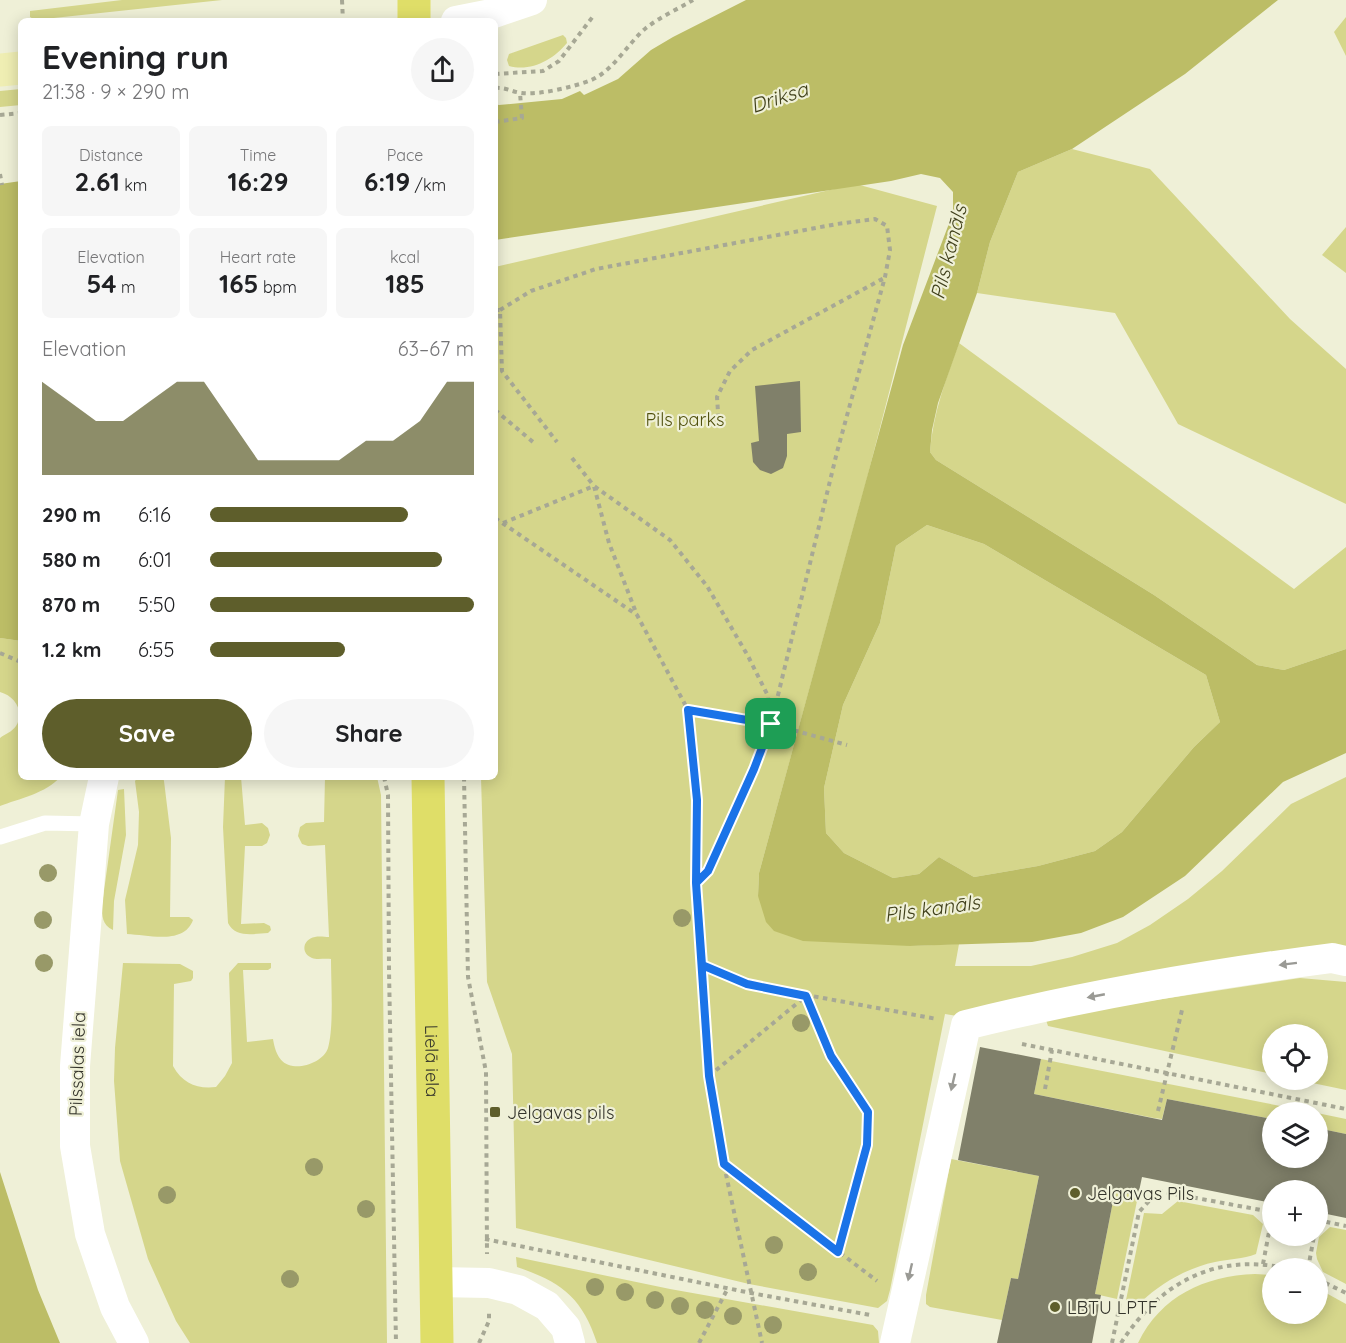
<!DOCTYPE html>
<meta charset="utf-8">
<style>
:root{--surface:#fff;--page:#f6f6f6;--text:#202124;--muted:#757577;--accent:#5e5e2b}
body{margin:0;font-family:Quicksand,sans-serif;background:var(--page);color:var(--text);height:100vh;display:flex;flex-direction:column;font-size:22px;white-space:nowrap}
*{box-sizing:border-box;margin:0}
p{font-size:20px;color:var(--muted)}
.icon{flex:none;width:33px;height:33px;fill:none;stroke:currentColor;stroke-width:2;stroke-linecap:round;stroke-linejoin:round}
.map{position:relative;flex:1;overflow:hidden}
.drawer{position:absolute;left:18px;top:18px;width:480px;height:762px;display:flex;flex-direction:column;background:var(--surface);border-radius:9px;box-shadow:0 3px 15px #0003}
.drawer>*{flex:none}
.buttons{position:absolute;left:1262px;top:1024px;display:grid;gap:12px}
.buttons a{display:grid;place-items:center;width:66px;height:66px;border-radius:50%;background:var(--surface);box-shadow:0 3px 15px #0003;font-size:30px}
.pin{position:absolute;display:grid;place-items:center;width:51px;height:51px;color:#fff;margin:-26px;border-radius:12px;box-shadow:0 3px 9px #0006}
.round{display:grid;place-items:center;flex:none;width:63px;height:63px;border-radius:32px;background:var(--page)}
.headline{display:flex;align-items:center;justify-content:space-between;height:102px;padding:0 24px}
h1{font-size:33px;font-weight:700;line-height:45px}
.stats{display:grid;grid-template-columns:repeat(3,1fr);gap:9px;height:102px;padding:6px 24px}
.stats div{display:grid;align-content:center;border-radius:9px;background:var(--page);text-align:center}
.stats b{font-size:26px;font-weight:700}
.stats small{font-size:16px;font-weight:400}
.stats p{font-size:16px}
.chart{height:168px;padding:12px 24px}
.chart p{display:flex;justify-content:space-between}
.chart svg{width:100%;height:108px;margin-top:6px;fill:var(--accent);opacity:.7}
.primary-button{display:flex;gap:12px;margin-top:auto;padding:12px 24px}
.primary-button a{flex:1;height:69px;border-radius:36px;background:var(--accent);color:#fff;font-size:24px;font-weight:700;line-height:69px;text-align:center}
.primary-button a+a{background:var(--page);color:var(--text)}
ul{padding:0 24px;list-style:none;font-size:20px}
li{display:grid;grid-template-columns:96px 72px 1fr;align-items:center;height:45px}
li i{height:15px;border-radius:8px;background:var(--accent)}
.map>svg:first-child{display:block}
.green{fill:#d5d68b}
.water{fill:#bcbd66;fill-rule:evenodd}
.building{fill:#80806a}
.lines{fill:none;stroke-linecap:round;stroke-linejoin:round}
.path{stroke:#a7a895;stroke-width:4;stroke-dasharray:4.5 4.5;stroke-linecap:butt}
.lane{stroke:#fff;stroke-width:15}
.street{stroke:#fff;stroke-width:30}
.secondary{stroke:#efeeb3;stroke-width:33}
.primary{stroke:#dfde68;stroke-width:33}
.tree{fill:#989968}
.oneway{fill:#9a9a95}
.route-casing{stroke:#fff;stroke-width:12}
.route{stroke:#1a73e8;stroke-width:8}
.poi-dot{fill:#5e5e2b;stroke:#eff0d7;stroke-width:2}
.labels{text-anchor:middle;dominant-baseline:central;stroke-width:4.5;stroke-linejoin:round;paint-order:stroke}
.park-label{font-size:18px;fill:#51510e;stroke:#eff0d7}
.street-label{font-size:18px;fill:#34342b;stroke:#eff0d7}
.poi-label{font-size:18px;fill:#34342b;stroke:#eff0d7;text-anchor:start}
.water-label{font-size:20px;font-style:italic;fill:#3f3f1a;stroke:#eff0d7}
</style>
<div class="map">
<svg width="1346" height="1343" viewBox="0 0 1346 1343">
<rect width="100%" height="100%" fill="#eff0d7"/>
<!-- green -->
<path class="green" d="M122,0H222L35,20L30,17V11Z
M1346,17V56L1334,32Z
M563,35L566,38L567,43C553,60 531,72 509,66L507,60L509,54Z
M21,89V105L0,107V91Z
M1072,149L1150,169L1290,319L1346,369V504L1178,424L1115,313L977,293L990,242L1018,172Z
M856,184L937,206L866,482L759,873L758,896L910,946L959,944L955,966H1031L1072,957L1117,943L1150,925L1188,899L1222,871L1291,804L1346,777V955L969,1018L945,1014L890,1290L887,1301L878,1308L749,1284L516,1228L512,1054L487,982L481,777H495V267Z
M1346,227V273L1322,255Z
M959,343L1294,589L1346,547V649L1284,670L1257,665L1154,595L936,460L930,452C933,413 946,379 959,343Z
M927,525L984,544L1206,675L1220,722L1194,747L1122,832L1095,851L1038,866L974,877L939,857L919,874L893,878L844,853L826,833L824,788L843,705L880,623L896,546Z
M0,638L21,641V777H60C47,793 18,799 0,806V738C5,734 12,732 16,726C25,712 15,696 0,692Z
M138,777H163L164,781L171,838L170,917H189L193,920C184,945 149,935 127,934L125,900L138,845L139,812L135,781Z
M225,777H241L245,825L262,823L268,828L270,835L267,843L262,846H245L241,924L264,923L270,926L271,930L268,933C253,934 235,938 228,923L223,827Z
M325,777H377L381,795L387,1343H190L176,1321L148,1259L120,1161L114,1081L115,1048L123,963L180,964L193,971V978L191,981L174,984L173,1066C183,1084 197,1089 216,1087L225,1076L232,1063L229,973L238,963H271V968L268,970H243L247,1042L273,1039C275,1051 279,1064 293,1066C306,1068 324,1060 328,1048C334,1027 331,982 331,959C325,958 317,960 312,958C300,953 303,939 315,937C319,936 325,937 329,937L325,845L308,846L302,844L298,836L300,827L306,823L324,822Z
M124,789L126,835L114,901L113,930C102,925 102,916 102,905L118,790Z
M1300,978L1346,982V1090L1298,1080H1317V1035H1272V1074L1048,1026L1045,1017Z
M1041,1059L1316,1113H1272V1119L1167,1099L1162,1119L1154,1118L1034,1094Z
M1317,1113L1346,1119V1134L1317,1128Z
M951,1159L1039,1176L1018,1279L1011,1278L1002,1320L930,1307L926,1304V1295Z
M1115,1191L1138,1196L1117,1299L1095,1294Z
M1178,1201L1253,1215L1263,1224L1256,1254C1243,1259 1229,1259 1215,1262C1187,1268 1161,1283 1141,1302L1126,1300L1144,1213L1162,1214Z
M1330,1227L1346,1230V1284L1323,1272L1317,1259L1316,1253L1319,1237Z
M516,1257L670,1289L873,1325L878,1331L879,1343H597C582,1297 561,1282 517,1267Z
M1255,1274L1272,1275V1314H1317V1288L1346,1304V1343H1138C1161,1296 1204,1276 1255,1274Z"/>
<!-- water -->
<path class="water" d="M746,0H1278L1185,74L1072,149L1018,172L990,242L977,293L938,403L932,430L930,452L936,460L1154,595L1257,665L1284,670L1346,649V753L1283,782L1185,876L1123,917L1081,933L1032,942L910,946L803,941L774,931L766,922L758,896L759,873L903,345L953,213V192L940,178L921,174L891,181L495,240V104L499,105L562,99L580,91L584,95L618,79L651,50L673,37ZM927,525L984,544L1206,675L1220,722L1194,747L1122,832L1095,851L1038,866L974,877L939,857L919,874L893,878L844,853L826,833L824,788L843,705L880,623L896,546Z
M21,181V641L0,638V184Z
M0,1172L38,1290L60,1343H0Z"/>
<!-- building -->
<path class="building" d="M800,381L801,432L787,434V456L783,468L771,474L760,470L753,462L751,443L759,441L755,386Z
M980,1047L1041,1059L1034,1094L1162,1120L1167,1099L1272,1119V1158H1317V1128L1346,1134V1218L1317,1212V1191H1272V1203L1142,1177L1138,1196L1115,1191L1095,1294L1101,1295L1092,1343H997L1011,1278L1018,1279L1039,1176L958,1160Z"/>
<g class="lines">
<!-- path -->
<path class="path" d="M342,0L343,21
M495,74L543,71L559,61L594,15
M495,88C505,87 512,92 522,93C540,95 572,87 589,81C613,72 627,44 646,28C660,17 678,9 693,0
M0,115L21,113
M495,122L522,118L520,93
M0,174L2,185
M495,310H500L502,371L557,442
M500,310L531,291L596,269L837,224L875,219L887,226L890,250L885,277L837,452L771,724L754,769L708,871L696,883
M495,410L533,442
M719,427L717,397L730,371L752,350L884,278
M572,458L594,486L609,543L637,615L688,710L697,800L696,883L709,1076L724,1164L877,1281
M495,518L637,615
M503,523L594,486L670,540L707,586L748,656L768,696L770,721
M0,653L21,662
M688,710L771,724L847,745
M384,777L388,795L389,970L396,1343
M464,777L468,977L486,1072L487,1254
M702,965L747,984L937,1019
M1022,1044L1346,1109
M709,1076L806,996L831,1056L868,1112L867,1145L838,1252
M1045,1089L1052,1050
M1158,1111L1182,1010
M724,1165L762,1343
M1317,1220L1346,1226
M485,1239L751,1293L870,1315
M1263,1264L1272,1216
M1308,1269L1314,1236
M1317,1279L1346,1293
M479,1343L489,1321V1313
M699,1343L728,1288
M1112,1343L1139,1212L1158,1191L1272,1212
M1121,1343C1161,1281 1217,1252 1290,1269"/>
<!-- lane -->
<path class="lane" d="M0,837L45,823L94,824"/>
<!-- street -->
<path class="street" d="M456,21L491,14L532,0
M104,777L94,824L75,1066V1146L90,1234L115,1307L134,1343
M436,1282L489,1283L518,1290L547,1306L566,1328L570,1343
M895,1343L966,1025C1087,995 1209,974 1332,958L1346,961"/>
<!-- secondary -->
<path class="secondary" d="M0,70L21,68"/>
<!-- primary -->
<g class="primary">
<path d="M414,0V21"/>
<path id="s1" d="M428,777L437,1343"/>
</g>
</g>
<!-- trees -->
<g class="tree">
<circle cx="48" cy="873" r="9"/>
<circle cx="682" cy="918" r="9"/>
<circle cx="43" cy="920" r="9"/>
<circle cx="44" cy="963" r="9"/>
<circle cx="801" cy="1023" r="9"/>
<circle cx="314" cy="1167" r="9"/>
<circle cx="167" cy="1195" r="9"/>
<circle cx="366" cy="1209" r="9"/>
<circle cx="774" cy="1245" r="9"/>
<circle cx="808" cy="1272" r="9"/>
<circle cx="290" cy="1279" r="9"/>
<circle cx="595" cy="1287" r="9"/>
<circle cx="625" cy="1292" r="9"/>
<circle cx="655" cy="1300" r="9"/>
<circle cx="680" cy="1306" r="9"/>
<circle cx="705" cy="1310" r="9"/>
<circle cx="733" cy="1316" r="9"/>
<circle cx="773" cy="1325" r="9"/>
</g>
<!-- one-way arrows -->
<defs><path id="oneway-solid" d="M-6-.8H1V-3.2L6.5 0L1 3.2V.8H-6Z" transform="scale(1.5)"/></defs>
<g class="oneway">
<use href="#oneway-solid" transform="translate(1288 964) rotate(173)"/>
<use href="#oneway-solid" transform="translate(1096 996) rotate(169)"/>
<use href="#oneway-solid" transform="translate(953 1082) rotate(103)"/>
<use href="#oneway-solid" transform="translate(910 1272) rotate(103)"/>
</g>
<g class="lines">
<!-- route casing -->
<g class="route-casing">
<path id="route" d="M771,724L754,769L708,871L696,883L709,1076L724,1164L838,1252L867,1145L868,1112L831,1056L806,996L747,984L702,965L696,883L697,800L688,710L771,724"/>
</g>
<!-- route -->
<use href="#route" class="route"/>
</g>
<!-- markers -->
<g class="poi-dot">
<rect x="489" y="1106" width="12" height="12" rx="3"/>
<circle cx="1075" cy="1193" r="6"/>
<circle cx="1055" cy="1307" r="6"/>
</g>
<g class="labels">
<!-- park labels -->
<g class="park-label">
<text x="685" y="419">Pils parks</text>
</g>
<!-- street labels -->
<g class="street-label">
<text stroke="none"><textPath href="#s1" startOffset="284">Lielā iela</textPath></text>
<text transform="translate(77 1064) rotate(-88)">Pilssalas iela</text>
</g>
<!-- poi labels -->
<g class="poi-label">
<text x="507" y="1112">Jelgavas pils</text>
<text x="1087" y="1193">Jelgavas Pils</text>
<text x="1067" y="1307">LBTU LPTF</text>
</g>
<!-- water labels -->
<g class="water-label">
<text transform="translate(779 97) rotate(-18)">Driksa</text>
<text transform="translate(948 252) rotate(-76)">Pils kanāls</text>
<text transform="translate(932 908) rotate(-8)">Pils kanāls</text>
</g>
</g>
</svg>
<div class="buttons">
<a><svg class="icon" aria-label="locate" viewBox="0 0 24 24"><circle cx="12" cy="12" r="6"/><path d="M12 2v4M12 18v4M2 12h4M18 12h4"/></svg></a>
<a><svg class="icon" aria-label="layers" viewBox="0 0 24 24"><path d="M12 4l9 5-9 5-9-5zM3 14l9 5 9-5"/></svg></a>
<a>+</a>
<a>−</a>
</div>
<div class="pin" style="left:771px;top:724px;background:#1e9e55"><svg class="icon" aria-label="arrive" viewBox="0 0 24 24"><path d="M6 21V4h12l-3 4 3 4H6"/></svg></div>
<section class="drawer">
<div class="headline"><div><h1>Evening run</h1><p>21:38 · 9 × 290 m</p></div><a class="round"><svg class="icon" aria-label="share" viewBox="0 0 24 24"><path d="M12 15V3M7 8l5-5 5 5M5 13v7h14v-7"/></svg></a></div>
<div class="stats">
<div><p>Distance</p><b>2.61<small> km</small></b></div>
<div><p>Time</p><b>16:29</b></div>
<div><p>Pace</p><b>6:19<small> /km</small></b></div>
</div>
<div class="stats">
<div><p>Elevation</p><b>54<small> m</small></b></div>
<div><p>Heart rate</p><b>165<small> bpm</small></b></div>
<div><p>kcal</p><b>185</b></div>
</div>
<div class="chart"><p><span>Elevation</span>63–67 m</p>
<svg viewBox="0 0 160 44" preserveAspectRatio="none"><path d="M0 44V6L10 14L20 22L30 22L40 14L50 6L60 6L70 22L80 38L90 38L100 38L110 38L120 30L130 30L140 22L150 6L160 6V44z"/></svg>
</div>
<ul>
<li><b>290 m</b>6:16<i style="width:75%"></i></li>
<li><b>580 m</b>6:01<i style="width:88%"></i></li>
<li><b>870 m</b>5:50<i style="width:100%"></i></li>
<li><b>1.2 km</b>6:55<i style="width:51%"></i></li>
</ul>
<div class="primary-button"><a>Save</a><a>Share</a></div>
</section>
</div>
